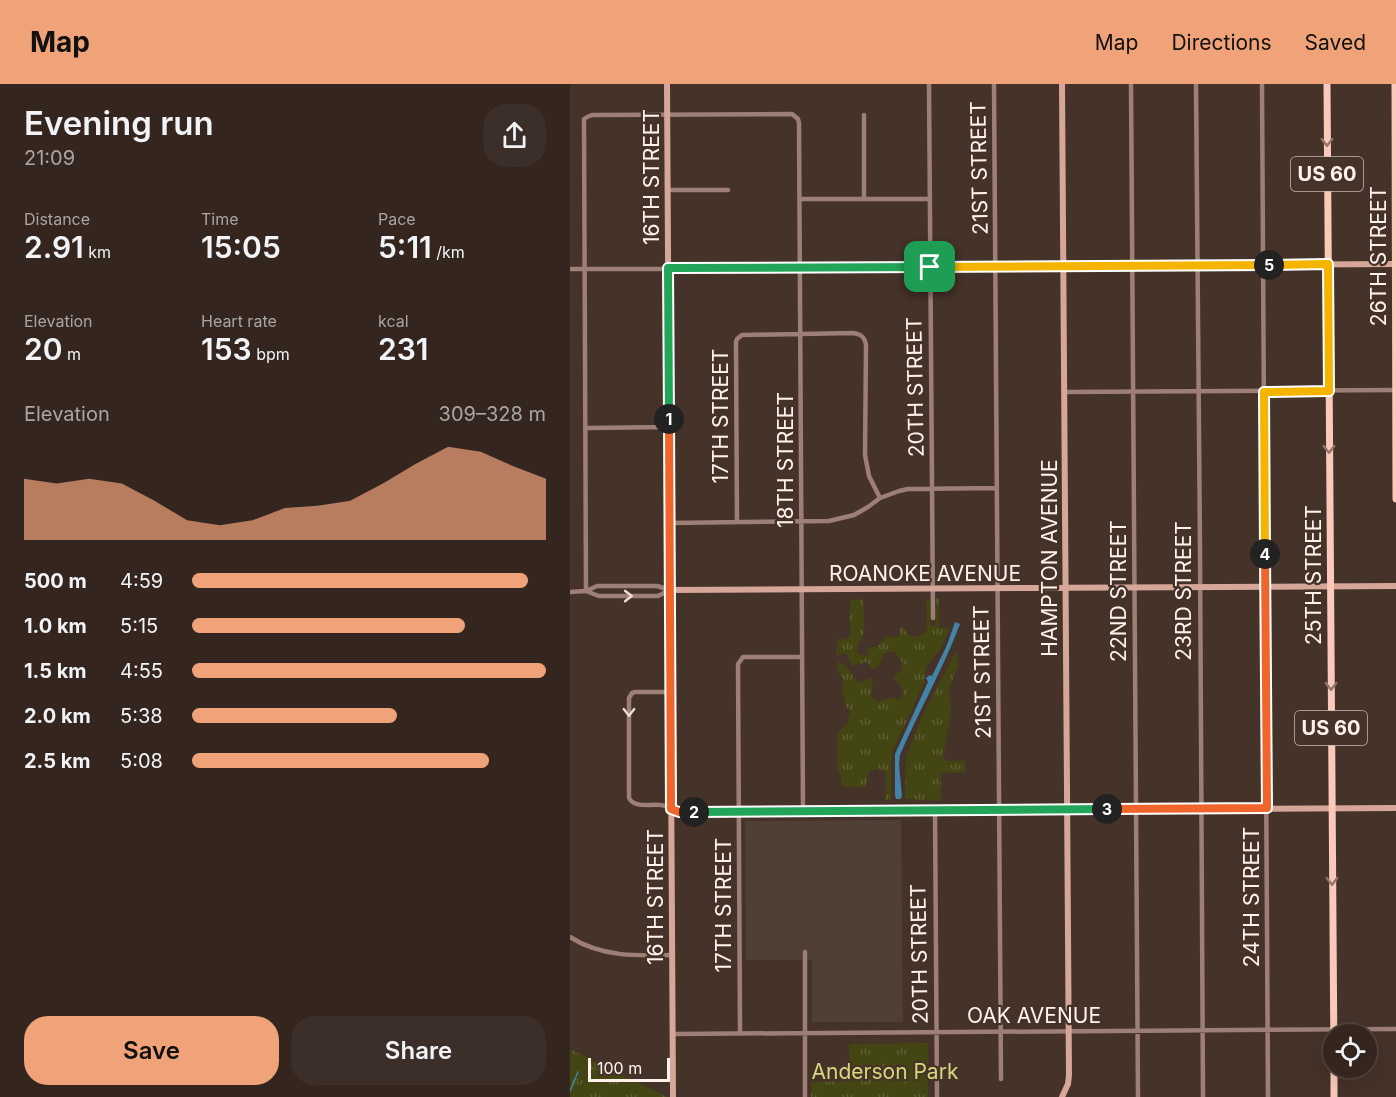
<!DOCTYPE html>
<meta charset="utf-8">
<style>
:root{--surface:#34261f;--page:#3c2e28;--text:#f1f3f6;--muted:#a9a5a4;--line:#4e433d;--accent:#f0a279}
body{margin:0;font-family:Inter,sans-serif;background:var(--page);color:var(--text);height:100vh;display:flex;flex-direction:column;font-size:22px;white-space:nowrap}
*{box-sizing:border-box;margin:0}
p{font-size:20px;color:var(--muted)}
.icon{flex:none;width:33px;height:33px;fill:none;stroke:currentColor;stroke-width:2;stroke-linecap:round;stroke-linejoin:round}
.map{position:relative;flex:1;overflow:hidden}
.sheet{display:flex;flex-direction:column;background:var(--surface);width:570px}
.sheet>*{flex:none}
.fabs{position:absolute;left:753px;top:940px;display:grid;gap:12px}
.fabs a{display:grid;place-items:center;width:54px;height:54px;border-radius:50%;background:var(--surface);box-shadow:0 6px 24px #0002,0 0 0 2px var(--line);font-size:30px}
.scale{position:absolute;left:18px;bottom:15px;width:82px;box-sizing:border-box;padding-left:6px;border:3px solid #fff2ec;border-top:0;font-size:16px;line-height:21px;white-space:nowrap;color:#fff2ec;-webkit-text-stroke:4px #453229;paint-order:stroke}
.pin{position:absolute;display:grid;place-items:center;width:51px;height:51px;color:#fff;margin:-26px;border-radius:12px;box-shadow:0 3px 9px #0006}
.km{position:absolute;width:30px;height:30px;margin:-15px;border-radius:50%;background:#222;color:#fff;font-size:16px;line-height:30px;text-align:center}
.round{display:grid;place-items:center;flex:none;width:63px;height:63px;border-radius:24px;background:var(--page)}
.summary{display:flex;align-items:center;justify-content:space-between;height:102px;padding:0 24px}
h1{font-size:33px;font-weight:600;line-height:45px}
.figures{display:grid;grid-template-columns:repeat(3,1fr);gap:9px;height:102px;padding:6px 24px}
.figures div{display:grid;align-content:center}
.figures b{font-size:30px;font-weight:600}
.figures small{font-size:16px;font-weight:400}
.figures p{font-size:16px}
.chart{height:168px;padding:12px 24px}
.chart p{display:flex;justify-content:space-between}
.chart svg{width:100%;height:108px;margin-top:6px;fill:var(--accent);opacity:.7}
.primary-button{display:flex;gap:12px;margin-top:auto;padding:12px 24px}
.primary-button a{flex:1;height:69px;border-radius:24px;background:var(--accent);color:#111;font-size:24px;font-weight:600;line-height:69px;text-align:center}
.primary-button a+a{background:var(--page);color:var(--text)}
ul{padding:0 24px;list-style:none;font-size:20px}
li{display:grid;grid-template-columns:96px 72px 1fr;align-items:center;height:45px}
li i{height:15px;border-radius:8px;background:var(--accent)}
header{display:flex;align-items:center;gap:36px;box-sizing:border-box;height:84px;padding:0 30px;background:var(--accent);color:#111}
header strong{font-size:28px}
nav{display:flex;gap:33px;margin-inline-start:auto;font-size:21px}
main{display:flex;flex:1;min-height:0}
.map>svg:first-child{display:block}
.education{fill:#4f3f34}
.grass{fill:url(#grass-tufts)}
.garden{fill:#434512}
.water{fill:#4283a9}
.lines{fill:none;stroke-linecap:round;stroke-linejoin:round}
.stream{stroke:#4283a9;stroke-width:1.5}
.street{stroke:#9d7f76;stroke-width:4.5}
.secondary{stroke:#d6a798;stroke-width:6}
.primary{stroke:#fac9ba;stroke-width:7}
.oneway{stroke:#96766a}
.oneway2{stroke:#ebdbd4}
.split-1-casing{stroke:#fff;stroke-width:12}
.split-2-casing{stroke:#fff;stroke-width:12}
.split-3-casing{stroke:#fff;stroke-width:12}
.split-4-casing{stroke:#fff;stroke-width:12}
.split-5-casing{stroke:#fff;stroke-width:12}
.split-6-casing{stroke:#fff;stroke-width:12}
.split-1{stroke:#22a559;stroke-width:8}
.split-2{stroke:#f0652b;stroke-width:8}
.split-3{stroke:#22a559;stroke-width:8}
.split-4{stroke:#f0652b;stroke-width:8}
.split-5{stroke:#f5b400;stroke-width:8}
.split-6{stroke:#f5b400;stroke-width:8}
.labels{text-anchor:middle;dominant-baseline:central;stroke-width:4.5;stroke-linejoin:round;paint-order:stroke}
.shield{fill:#453229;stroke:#c7b8b2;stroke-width:1.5}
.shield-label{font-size:20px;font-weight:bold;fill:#fff2ec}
.street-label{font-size:21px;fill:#fff2ec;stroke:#453229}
.park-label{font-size:21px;fill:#d5d97a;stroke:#453229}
</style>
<header>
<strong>Map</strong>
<nav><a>Map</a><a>Directions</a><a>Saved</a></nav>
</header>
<main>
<section class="sheet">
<div class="summary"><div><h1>Evening run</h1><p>21:09</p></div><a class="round"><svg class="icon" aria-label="share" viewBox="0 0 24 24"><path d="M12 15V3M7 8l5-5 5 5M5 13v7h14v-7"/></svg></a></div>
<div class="figures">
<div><p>Distance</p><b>2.91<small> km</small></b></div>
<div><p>Time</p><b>15:05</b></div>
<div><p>Pace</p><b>5:11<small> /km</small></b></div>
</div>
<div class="figures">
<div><p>Elevation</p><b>20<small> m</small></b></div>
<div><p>Heart rate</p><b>153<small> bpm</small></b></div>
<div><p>kcal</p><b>231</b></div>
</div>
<div class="chart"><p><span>Elevation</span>309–328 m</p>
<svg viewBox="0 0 160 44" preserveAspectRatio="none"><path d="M0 44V19L10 21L20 19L30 21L40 28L50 36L60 38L70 36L80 31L90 30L100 28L110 21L120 13L130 6L140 8L150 14L160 19V44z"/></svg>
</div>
<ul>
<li><b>500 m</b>4:59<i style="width:95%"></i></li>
<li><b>1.0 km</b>5:15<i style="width:77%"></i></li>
<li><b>1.5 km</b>4:55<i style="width:100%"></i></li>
<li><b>2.0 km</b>5:38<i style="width:58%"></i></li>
<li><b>2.5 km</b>5:08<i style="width:84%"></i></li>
</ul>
<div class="primary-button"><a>Save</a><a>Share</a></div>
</section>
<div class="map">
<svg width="826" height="1013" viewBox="0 0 826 1013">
<defs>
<pattern id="grass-tufts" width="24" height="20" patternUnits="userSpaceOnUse" patternTransform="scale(1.5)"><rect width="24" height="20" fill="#434512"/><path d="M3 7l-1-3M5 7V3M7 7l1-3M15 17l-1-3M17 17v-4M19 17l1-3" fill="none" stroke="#5f6035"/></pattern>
</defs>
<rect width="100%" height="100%" fill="#453229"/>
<!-- education -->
<path class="education" d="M331,736L333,938H242V876H176L175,737Z"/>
<!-- grass -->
<path class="grass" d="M356,514L360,515V542H365L366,514H369V544H380L370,566L356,583L354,599L323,666L321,677V716H315L316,690C311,684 307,684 300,687L297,694L296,703H275L271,701V693L267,683L268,648L277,640L279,636L277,633L280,630V626C276,623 273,620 275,615L271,608L274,598L268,587L267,577L275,581L287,597L291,599L299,594L303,595L301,612L308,618L323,613L329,616L333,612L332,604L323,593L331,586L332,578L324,567L314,569L310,580L302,586L297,578L282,582L277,570L273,569L266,573L267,558L270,555C276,556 278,555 280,550V516L293,515C293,524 296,543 293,551C291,558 286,560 287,569L295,572L298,569V563H307L316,552L326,553L330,551V544H334L337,550L345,553L354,549L357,544Z
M385,569L387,570L388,582L379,605L381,627L373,674L376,677H395V688L371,689V717L335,715L336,673L352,632Z
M358,959V1013H241V998L279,997V960Z
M0,965L97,1013H0Z"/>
<!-- garden -->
<path class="garden" d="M320,977L343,1011L339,1013H327L308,986Z"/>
<!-- water -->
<path class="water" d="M385,538L390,540C373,585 349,627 330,671L329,681L332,712L330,715H326L325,711V670L358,598L356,594L360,591L362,592L377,561Z"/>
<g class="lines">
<!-- stream -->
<path class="stream" d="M0,1007L8,988"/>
<!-- street -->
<path class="street" d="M359,0L363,534
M424,0L431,995
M561,0L568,1013
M626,0L630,465L633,1013
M692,0L698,1013
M294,31V115
M97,106H158
M230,115H360
M0,185H98
M494,308L826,306
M16,344L99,343
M167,438L166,258L167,255L172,251L283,249C291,250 295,253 296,261L295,371L299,392L310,414
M100,439L259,437L284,431L298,423L310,414L329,407L338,405L427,404
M16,507L14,35L17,33L22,31L222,30L228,35L229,39L233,727
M16,507L29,512H88L100,506
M0,508L16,507L27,502H87L100,506
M101,608H65L62,609L59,614V714C67,728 89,715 101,725
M365,726L367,1013
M0,853C31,873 67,872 102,871
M170,949L168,580L173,573H232
M103,950L826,945
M235,1013V868"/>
<!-- secondary -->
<path class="secondary" d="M97,0L103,1013
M98,185L826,180
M100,506L826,502
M101,725L109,728H169L826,724
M492,1013L498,1000L499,991L492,0"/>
<!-- primary -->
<path class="primary" d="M757,0L764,981
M825,0L826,415
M764,984V1013"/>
</g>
<!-- one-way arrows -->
<defs><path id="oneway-chevron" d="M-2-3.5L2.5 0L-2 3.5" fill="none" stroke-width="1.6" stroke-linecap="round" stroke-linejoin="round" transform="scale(1.5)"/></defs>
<g class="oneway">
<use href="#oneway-chevron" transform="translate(757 58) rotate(90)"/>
<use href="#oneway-chevron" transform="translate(759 365) rotate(90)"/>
<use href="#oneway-chevron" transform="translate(761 602) rotate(90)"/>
<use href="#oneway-chevron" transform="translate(762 797) rotate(89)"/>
</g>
<g class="oneway2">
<use href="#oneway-chevron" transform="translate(58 512)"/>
<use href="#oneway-chevron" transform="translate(59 628) rotate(90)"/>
</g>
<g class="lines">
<!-- split-1 casing -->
<g class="split-1-casing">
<path id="split-1" d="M99,335L98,184L360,183"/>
</g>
<!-- split-2 casing -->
<g class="split-2-casing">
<path id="split-2" d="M99,335L101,725L109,728H124"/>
</g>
<!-- split-3 casing -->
<g class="split-3-casing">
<path id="split-3" d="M124,728L537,725"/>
</g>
<!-- split-4 casing -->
<g class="split-4-casing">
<path id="split-4" d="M537,725L697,724L695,470"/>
</g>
<!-- split-5 casing -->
<g class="split-5-casing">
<path id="split-5" d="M695,470L694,308L759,307L758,180L699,181"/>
</g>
<!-- split-6 casing -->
<g class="split-6-casing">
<path id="split-6" d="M360,183L699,181"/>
</g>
<!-- split-1 -->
<use href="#split-1" class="split-1"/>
<!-- split-2 -->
<use href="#split-2" class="split-2"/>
<!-- split-3 -->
<use href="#split-3" class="split-3"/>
<!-- split-4 -->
<use href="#split-4" class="split-4"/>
<!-- split-5 -->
<use href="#split-5" class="split-5"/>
<!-- split-6 -->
<use href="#split-6" class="split-6"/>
</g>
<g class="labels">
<!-- shield labels -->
<g class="shield">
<rect x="721" y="73" width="72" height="34" rx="4.5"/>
<rect x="725" y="627" width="72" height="34" rx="4.5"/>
</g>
<g class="shield-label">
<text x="757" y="90">US 60</text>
<text x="761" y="644">US 60</text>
</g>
<!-- street labels -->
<g class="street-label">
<text transform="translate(409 84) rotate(-91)">21ST STREET</text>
<text transform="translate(81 93) rotate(-90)">16TH STREET</text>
<text transform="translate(808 172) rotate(-90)">26TH STREET</text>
<text transform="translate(345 303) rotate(-91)">20TH STREET</text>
<text transform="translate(150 332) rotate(-90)">17TH STREET</text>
<text transform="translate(215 376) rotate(-90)">18TH STREET</text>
<text transform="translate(479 474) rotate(-90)">HAMPTON AVENUE</text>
<text x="355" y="489">ROANOKE AVENUE</text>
<text transform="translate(743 491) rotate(-90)">25TH STREET</text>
<text transform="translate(548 507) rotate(-90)">22ND STREET</text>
<text transform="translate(613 507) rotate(-90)">23RD STREET</text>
<text transform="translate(412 588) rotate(-91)">21ST STREET</text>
<text transform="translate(85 813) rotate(-90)">16TH STREET</text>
<text transform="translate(681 813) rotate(-90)">24TH STREET</text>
<text transform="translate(153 821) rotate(-90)">17TH STREET</text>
<text transform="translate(349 870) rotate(-91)">20TH STREET</text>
<text x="464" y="931">OAK AVENUE</text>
</g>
<!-- park labels -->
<g class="park-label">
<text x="315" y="987">Anderson Park</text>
</g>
</g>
</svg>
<div class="fabs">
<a><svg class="icon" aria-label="locate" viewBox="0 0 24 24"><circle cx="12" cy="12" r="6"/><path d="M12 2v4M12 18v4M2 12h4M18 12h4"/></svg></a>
</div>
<div class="scale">100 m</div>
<div class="pin" style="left:360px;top:183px;background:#1e9e55"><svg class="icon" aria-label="arrive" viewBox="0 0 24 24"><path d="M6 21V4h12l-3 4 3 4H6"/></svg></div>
<b class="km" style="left:99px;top:335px">1</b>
<b class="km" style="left:124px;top:728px">2</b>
<b class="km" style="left:537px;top:725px">3</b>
<b class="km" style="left:695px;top:470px">4</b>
<b class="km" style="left:699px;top:181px">5</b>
</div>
</main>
